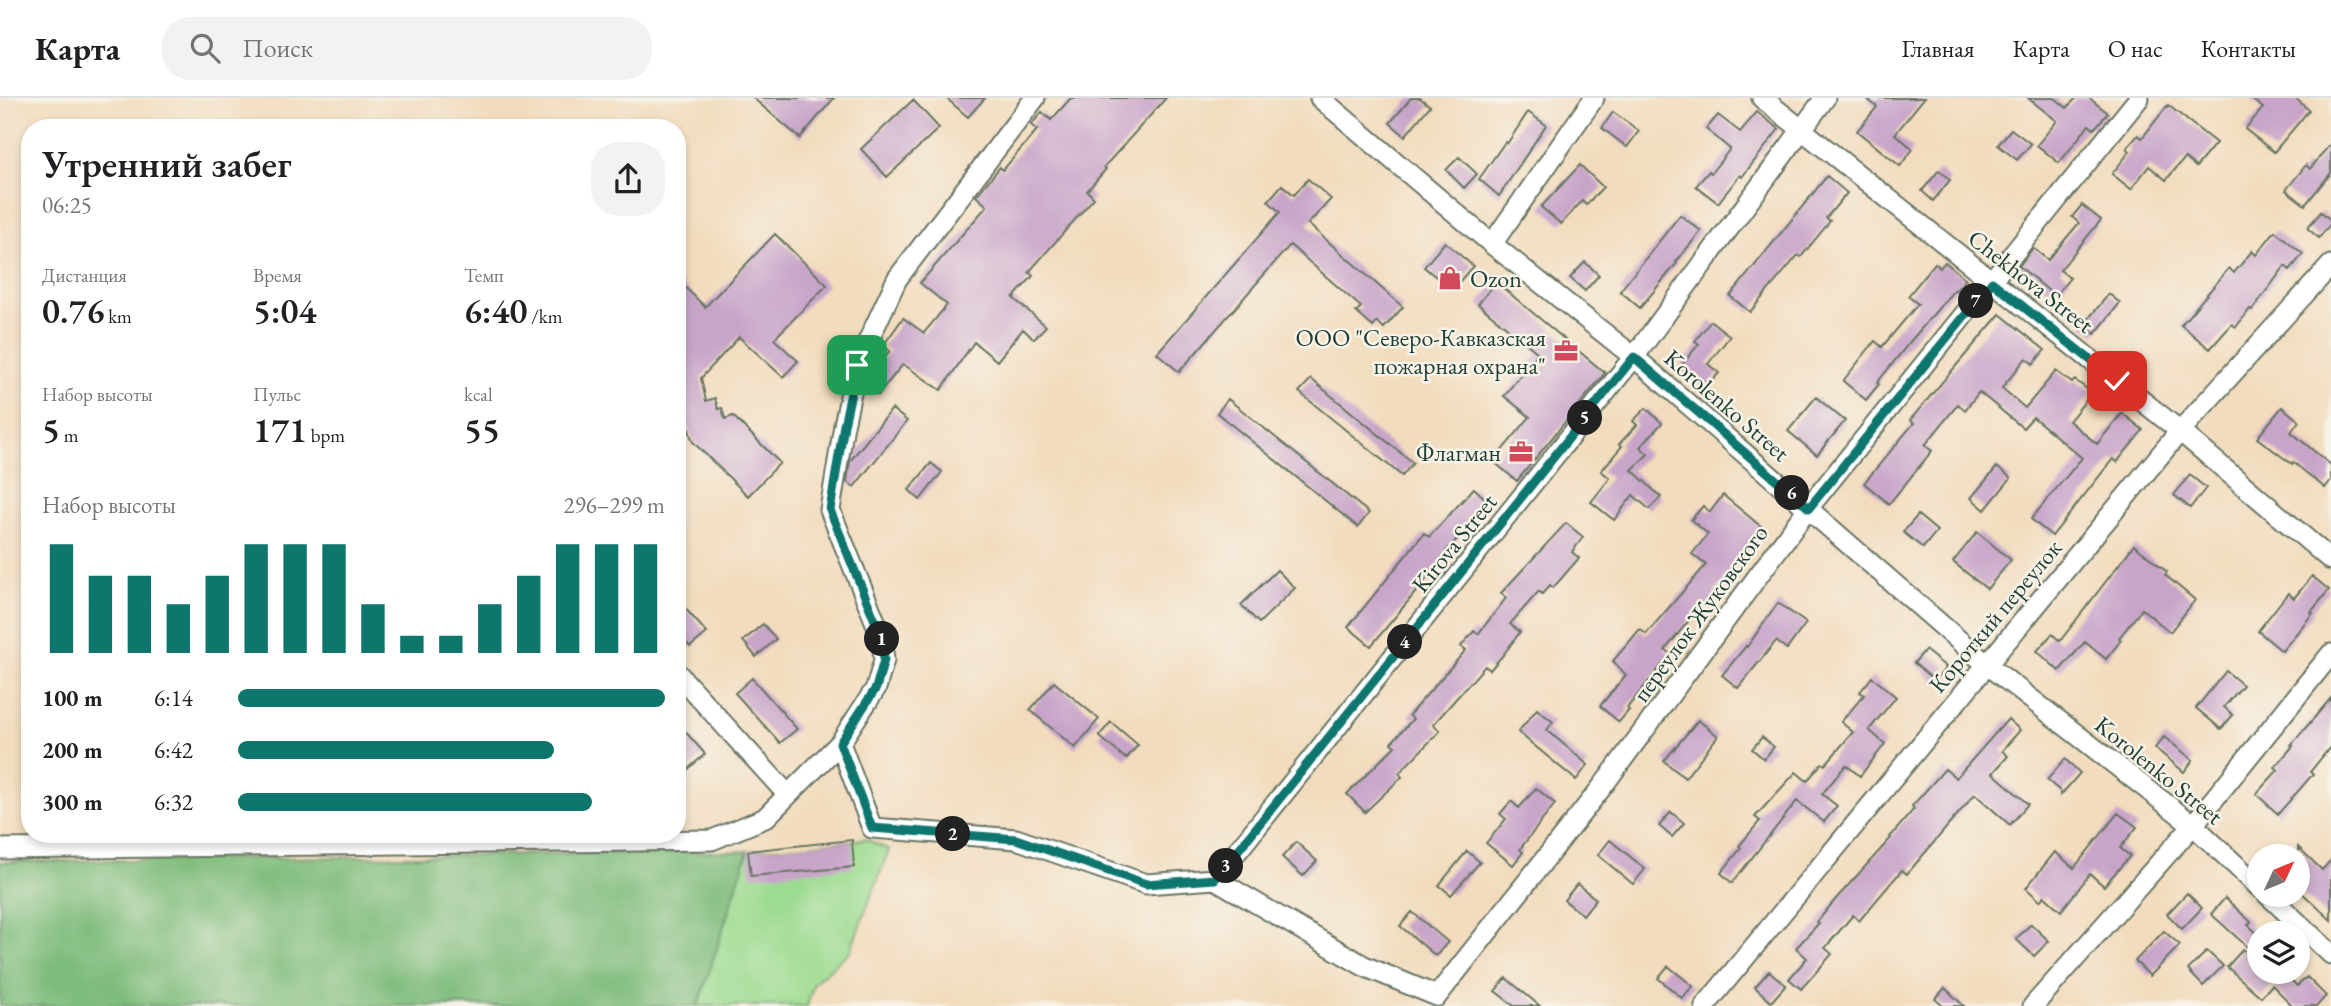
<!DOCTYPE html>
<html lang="ru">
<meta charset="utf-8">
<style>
:root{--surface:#fff;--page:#f2f2f2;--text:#202124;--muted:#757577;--line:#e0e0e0;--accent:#0f766e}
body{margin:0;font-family:"EB Garamond",serif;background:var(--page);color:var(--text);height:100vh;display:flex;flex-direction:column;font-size:26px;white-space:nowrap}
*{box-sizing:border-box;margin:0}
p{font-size:23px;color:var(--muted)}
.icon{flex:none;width:38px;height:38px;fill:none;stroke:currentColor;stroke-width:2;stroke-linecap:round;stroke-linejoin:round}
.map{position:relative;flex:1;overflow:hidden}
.panel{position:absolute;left:21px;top:21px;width:665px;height:724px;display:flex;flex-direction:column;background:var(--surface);border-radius:28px;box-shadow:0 4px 10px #0003}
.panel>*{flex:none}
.needle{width:46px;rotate:46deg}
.tools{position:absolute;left:2247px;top:746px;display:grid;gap:14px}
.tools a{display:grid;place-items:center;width:63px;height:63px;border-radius:50%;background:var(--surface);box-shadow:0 4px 10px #0003;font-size:35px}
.pin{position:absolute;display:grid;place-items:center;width:60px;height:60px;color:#fff;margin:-30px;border-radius:14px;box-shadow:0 4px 10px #0006}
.km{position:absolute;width:35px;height:35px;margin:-18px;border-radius:50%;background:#222;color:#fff;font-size:19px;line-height:35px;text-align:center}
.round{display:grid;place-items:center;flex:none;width:74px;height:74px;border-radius:28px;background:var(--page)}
.head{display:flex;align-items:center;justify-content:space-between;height:119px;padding:0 21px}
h1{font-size:38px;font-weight:600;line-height:52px}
.metrics{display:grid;grid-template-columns:repeat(3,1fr);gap:10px;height:119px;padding:7px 21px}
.metrics div{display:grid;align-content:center}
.metrics b{font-size:35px;font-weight:600}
.metrics small{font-size:19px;font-weight:400}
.metrics p{font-size:19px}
.chart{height:196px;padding:14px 21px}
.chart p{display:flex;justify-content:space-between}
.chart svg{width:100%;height:126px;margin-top:7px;stroke:var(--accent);stroke-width:6}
ul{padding:0 21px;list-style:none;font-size:23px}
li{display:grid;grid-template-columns:112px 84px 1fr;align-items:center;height:52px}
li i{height:18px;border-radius:9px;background:var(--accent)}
header{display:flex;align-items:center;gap:42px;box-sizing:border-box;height:98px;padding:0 35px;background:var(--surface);border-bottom:2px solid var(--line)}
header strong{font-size:33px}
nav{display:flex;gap:38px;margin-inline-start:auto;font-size:24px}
.search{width:490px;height:63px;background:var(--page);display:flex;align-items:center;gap:18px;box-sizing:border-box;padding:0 24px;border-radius:28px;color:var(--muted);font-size:26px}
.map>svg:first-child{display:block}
.green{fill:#9cdb90;stroke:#5e8c62;stroke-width:2}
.forest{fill:#7dbb7a;stroke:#4e7c57;stroke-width:2}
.building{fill:#c8a4c9}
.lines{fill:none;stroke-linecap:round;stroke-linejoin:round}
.minor-casing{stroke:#697564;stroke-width:23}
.minor{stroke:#fff;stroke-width:19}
.route-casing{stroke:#fff;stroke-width:14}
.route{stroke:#0f766e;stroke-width:9}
.labels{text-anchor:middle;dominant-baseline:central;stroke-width:5;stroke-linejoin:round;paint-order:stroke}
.poi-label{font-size:24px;fill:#1f3d34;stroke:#f7f3e8;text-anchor:end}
.street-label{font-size:24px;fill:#1f3d34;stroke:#f7f3e8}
</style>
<header>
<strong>Карта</strong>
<div class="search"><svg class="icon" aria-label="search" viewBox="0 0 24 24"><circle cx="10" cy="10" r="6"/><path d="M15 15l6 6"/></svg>Поиск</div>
<nav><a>Главная</a><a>Карта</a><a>О нас</a><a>Контакты</a></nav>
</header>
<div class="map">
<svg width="2331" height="908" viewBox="0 0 2331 908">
<rect width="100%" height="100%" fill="#f7f3e8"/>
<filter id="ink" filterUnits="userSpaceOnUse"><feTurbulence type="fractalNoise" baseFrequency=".0143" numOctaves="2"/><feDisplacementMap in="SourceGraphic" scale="14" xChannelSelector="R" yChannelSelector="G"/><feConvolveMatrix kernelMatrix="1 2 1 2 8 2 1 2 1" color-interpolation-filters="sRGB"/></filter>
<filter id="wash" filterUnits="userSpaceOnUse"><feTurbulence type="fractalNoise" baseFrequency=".00686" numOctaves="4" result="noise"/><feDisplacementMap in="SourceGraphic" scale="28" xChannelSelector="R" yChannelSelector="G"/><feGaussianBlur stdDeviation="1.57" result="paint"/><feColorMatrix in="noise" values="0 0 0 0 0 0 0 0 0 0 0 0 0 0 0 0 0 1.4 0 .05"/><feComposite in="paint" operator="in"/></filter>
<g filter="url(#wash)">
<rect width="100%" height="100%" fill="#f2dcbd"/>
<!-- green -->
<path class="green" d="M866,741L889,752L850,853L814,885L807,908H698L748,753Z"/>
<!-- forest -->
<path class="forest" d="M748,753L698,908H0V764Z"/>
<g id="blocks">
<!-- building -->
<path class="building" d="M753,0H834L800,40Z
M946,0H985L968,19Z
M1071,0H1166L1104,69L1106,71L1087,93L1094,100L1029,174L1033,178L1013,200L1046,228L1034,241L1023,231L997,263L974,244L941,292L903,266L878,297L865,287L866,282L890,253L883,248L903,220L924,235L947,207L920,185L987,108L976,98L1000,69L1003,72L1037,32L1031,27L1042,14L1051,22Z
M1411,0H1420L1430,8L1405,38L1390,25Z
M1866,0H1924L1895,36L1913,51L1900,68L1857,33L1877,9Z
M2028,0H2055L2067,10L2076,0H2089L2108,15L2094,31L2089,27L2059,65L2037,47L2057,23Z
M2250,0H2295L2309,12L2274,54L2245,31L2263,10Z
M913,2L939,30L887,79L861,51Z
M2168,7L2216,45L2196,69L2185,60L2166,82L2149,68L2131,91L2112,76L2130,53L2127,50L2138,37L2142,40Z
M1528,14L1546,27L1499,98L1479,81L1505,44L1507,46Z
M1613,14L1639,33L1627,49L1602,30Z
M1757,14L1779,31L1742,79L1740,77L1718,105L1696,88L1709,73L1711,75L1730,51L1706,31L1718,17L1740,34Z
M2011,31L2031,46L2017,62L1998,47Z
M2331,45V75L2305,107L2286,92L2306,67L2310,71Z
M1459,59L1477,76L1464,90L1446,72Z
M1580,67L1603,89L1586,107L1582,103L1561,126L1541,109Z
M1939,72L1950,82L1933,103L1922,93Z
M1827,78L1847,95L1826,120L1830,123L1823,132L1801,159L1798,157L1750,214L1730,198Z
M1308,81L1331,101L1308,126L1403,209L1384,230L1377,224L1373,229L1356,214L1361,209L1290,147L1179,274L1157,255L1280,114L1268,103L1282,87L1294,97Z
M2082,107L2101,122L2060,172L2070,180L2055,198L2019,168L2033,150L2048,162L2079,125L2072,119Z
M2321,114L2331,122V125L2319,140L2307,130Z
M1680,117L1701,133L1676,164L1677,165L1640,210L1620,193Z
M2275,133L2303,156L2290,172L2285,168L2252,212L2250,211L2236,229L2232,226L2210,251L2181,227L2229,170L2234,175L2252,153L2256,157Z
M775,136L827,187L774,241L798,263L783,279L739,239L701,280L706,303L715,300L718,311L722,310L725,321L733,318L780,365L748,398L693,344L686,323L682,324L677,317V181L705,209Z
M1445,144L1473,168L1452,192L1424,169Z
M1585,164L1599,177L1585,193L1570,180Z
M1945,164L1966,181L1955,193L1954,192L1909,245L1877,285L1879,286L1866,302L1843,283L1875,243L1882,249L1918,206L1908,198L1935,165L1940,170Z
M1496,184L1605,275L1517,383L1493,363L1530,319L1504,298L1538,255L1478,206Z
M2109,196L2120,205L2095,236L2083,227Z
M2000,216L2045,252L2033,266L2026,260L2002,290L2025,310L2056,273L2072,285L2075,282L2092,295L2069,323L2097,346L2122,315L2143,332L2117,364L2113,361L2052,438L2031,421L2082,360L2033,319L2023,330L1979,294L1965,312L1958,306L1925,347L1932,353L1889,406L1864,385L1914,325L1910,322Z
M1711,223L1730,238L1708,266L1719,275L1706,290L1680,269L1699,246L1695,243Z
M1311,281L1413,365L1402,378L1299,294Z
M1816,299L1845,323L1817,357L1788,333Z
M1228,301L1369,415L1358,429L1217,315Z
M2282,309L2299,323L2291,334L2331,367V382L2325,390L2293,364L2292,366L2257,340Z
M1646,310L1662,325L1640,349L1648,356L1632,372L1661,399L1649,411L1633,397L1614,422L1591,404L1610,380L1601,373L1622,348L1619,346L1637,327L1633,323Z
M892,311L907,323L854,389L847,384L850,363Z
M931,365L942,374L920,402L909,392Z
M1997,369L2011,380L1985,412L1971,400Z
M2190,377L2206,390L2190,410L2174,397Z
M1474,390L1490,405L1446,453L1448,455L1371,548L1348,529L1424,435L1429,439Z
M1723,397L1764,431L1730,472L1732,473L1715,494L1717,496L1707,508L1703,505L1665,552L1671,556L1627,610L1629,612L1619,624L1600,608L1626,577L1613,563L1640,531L1646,536L1706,467L1692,456L1708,436L1691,422L1703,408L1710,414Z
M1918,417L1937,433L1923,450L1903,434Z
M1566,425L1583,439L1572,454L1579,460L1553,490L1550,487L1542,496L1539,493L1510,526L1520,534L1503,557L1490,572L1485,568L1453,604L1433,627L1440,633L1399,675L1402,679L1365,714L1347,696L1395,648L1391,645L1413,621L1409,617L1466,552L1461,548L1474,533L1478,536L1506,500L1501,495Z
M1977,434L2011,462L1987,491L1953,464Z
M2134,447L2167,474L2165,477L2195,502L2170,534L2142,511L2119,540L2121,542L2106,561L2085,544L2059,573L2037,553L2052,536L2060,543Z
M1277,472L1295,490L1259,525L1241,507Z
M2312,478L2329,492L2311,514L2313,515L2282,553L2258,533L2288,495L2294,500Z
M677,501L707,535L690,549L677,534Z
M1778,505L1806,525L1787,551L1776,543L1738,590L1722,577L1746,548L1747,549Z
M763,526L776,541L756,559L743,543Z
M1925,552L1946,569L1935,583L1914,565Z
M2226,573L2243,587L2224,609L2233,617L2221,631L2196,610Z
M1872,579L1896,599L1869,632L1885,646L1860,678L1846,667L1822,696L1837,708L1824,724L1797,703L1732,785L1721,775L1741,750L1739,748L1760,723L1755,719L1796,674L1807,683L1822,665L1825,667L1853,634L1841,624L1864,597L1860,594Z
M752,580L797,631L780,645L735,595Z
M1054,584L1099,621L1075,650L1030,612Z
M2331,600V648L2310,674L2313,676L2278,716L2256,696L2278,672L2275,669L2293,648L2291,647Z
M1537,611L1553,624L1547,632L1588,667L1576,682L1518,634Z
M2008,621L2020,632L2002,653L2008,658L1993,675L2028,706L2010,727L1975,696L1907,776L1902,772L1859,823L1853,817L1825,850L1832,856L1801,891L1789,881L1807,860L1796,850L1819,825L1817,824L1835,802L1891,740L1890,739L1914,711L1912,708L1945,671L1956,680Z
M1698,622L1718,638L1685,680L1664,663Z
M677,624L705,656L677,681Z
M1111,624L1138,647L1126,661L1099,638Z
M1762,639L1774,649L1764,661L1752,651Z
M2164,639L2193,662L2184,674L2155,650Z
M2065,661L2080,675L2060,698V693L2047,682Z
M1536,690L1555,706L1520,751L1523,754L1513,767L1486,745L1506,721L1500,716L1511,703L1519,710Z
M1671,714L1684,725L1672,739L1659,728Z
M2118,715L2137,729L2120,750L2130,758L2104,788L2090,776L2061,813L2044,798L2040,803L2026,790L2055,754L2074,770Z
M852,742L854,769L751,778L748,753Z
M1610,742L1645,771L1633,786L1598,757Z
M1296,744L1317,763L1303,778L1282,759Z
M2298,749L2322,772L2331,762V822L2298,791Z
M1467,753L1480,764L1451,797L1439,787Z
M1577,786L1596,801L1583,817L1564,802Z
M2187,795L2202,810L2182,831L2167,816Z
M2225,800L2251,824L2248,827L2259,837V845L2252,853L2211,816Z
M1412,814L1448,844L1436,858L1400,828Z
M2031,826L2049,843L2034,858L2016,841Z
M2164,833L2180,847L2150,878L2135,863Z
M2243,851L2259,866V873H2286L2284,875L2297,888L2307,879L2326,898L2317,908H2293L2272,887L2261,899L2227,869Z
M2207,853L2223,868L2203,888L2188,872Z
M1668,868L1693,888L1682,900L1658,880Z
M1769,873L1786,887L1771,904L1755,889Z
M1506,880L1540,908H1514L1495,893Z
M1945,890L1964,908H1943L1935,901Z"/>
</g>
</g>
<g filter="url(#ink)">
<use href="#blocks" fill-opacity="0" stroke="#697564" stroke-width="2"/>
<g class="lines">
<!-- minor casing -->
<g class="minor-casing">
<path id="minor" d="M1320,0L1492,146L1634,259L1986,566L2193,727L2259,789
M1762,0L2180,333L2331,462
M1492,146L1594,0
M677,575L787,696
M840,645L872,730L1016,741L1146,786L1215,781L1364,868L1437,898L1602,689L1809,409L2139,0
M0,751L712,742L765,720L840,645L876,590L884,562L882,540L830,412L844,327L857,267L897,181L1035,0
M1215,781L1634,259L1825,0
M2267,796L2331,856
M1705,908L2180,333L2331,167
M2033,908L2193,727L2331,556"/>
</g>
<!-- minor -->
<use href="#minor" class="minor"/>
</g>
</g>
<g class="lines" filter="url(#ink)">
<!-- route casing -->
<g class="route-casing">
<path id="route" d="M857,267L844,327L830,412L882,540L884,562L876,590L840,645L872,730L1016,741L1146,786L1215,781L1634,259L1809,410L1992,184L2117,283"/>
</g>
<!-- route -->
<use href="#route" class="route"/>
</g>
<!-- icons -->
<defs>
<g id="shop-bare" transform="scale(1.89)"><path d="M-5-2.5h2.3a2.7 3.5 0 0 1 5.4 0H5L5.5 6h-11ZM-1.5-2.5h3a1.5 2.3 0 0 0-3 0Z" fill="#d1495b" stroke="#f7f3e8" stroke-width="2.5" paint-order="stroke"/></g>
<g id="office-bare" transform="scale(1.89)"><path d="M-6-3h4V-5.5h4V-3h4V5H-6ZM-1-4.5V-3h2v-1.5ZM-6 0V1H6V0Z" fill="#d1495b" stroke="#f7f3e8" stroke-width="2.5" paint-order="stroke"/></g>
</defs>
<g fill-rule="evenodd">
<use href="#shop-bare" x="1450" y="180"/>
<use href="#office-bare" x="1566" y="253"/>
<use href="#office-bare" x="1521" y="354"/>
</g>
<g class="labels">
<!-- poi labels -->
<g class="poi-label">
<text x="1470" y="180" text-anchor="start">Ozon</text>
<text x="1546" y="239">ООО "Северо-Кавказская<tspan x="1546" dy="28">пожарная охрана"</tspan></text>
<text x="1501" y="354">Флагман</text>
</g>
<!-- street labels -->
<g class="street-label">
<text transform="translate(2031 183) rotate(38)">Chekhova Street</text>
<text transform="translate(1727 307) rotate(41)">Korolenko Street</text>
<text transform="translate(1454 445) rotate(-51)">Kirova Street</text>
<text transform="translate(1700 515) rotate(-54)">переулок Жуковского</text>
<text transform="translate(1995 518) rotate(-50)">Короткий переулок</text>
<text transform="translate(2159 672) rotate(39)">Korolenko Street</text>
</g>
</g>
</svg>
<div class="tools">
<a><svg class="needle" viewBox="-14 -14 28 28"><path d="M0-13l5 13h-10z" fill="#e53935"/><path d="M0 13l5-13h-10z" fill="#757577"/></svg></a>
<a><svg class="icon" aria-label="layers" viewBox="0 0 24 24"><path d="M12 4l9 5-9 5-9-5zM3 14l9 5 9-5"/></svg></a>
</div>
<div class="pin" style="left:857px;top:267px;background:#1e9e55"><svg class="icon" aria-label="arrive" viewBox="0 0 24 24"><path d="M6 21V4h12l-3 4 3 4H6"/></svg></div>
<div class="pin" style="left:2117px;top:283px;background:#d93025"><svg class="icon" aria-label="check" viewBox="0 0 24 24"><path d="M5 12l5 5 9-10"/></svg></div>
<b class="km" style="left:882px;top:541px">1</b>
<b class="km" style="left:953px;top:736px">2</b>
<b class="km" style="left:1226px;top:768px">3</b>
<b class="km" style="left:1405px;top:544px">4</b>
<b class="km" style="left:1585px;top:320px">5</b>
<b class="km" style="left:1792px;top:395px">6</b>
<b class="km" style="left:1976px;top:203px">7</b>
<section class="panel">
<div class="head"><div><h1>Утренний забег</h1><p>06:25</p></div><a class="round"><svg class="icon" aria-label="share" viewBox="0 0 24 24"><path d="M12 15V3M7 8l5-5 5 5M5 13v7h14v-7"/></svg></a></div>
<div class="metrics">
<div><p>Дистанция</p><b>0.76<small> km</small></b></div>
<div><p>Время</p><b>5:04</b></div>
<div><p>Темп</p><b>6:40<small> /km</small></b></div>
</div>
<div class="metrics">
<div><p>Набор высоты</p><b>5<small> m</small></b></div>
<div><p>Пульс</p><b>171<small> bpm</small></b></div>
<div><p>kcal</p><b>55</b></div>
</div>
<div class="chart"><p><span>Набор высоты</span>296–299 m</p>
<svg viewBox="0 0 160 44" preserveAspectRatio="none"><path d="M5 44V6M15 44V17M25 44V17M35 44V27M45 44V17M55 44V6M65 44V6M75 44V6M85 44V27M95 44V38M105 44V38M115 44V27M125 44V17M135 44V6M145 44V6M155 44V6"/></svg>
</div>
<ul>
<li><b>100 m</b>6:14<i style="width:100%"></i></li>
<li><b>200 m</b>6:42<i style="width:74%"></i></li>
<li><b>300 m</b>6:32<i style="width:83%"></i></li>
</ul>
</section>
</div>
